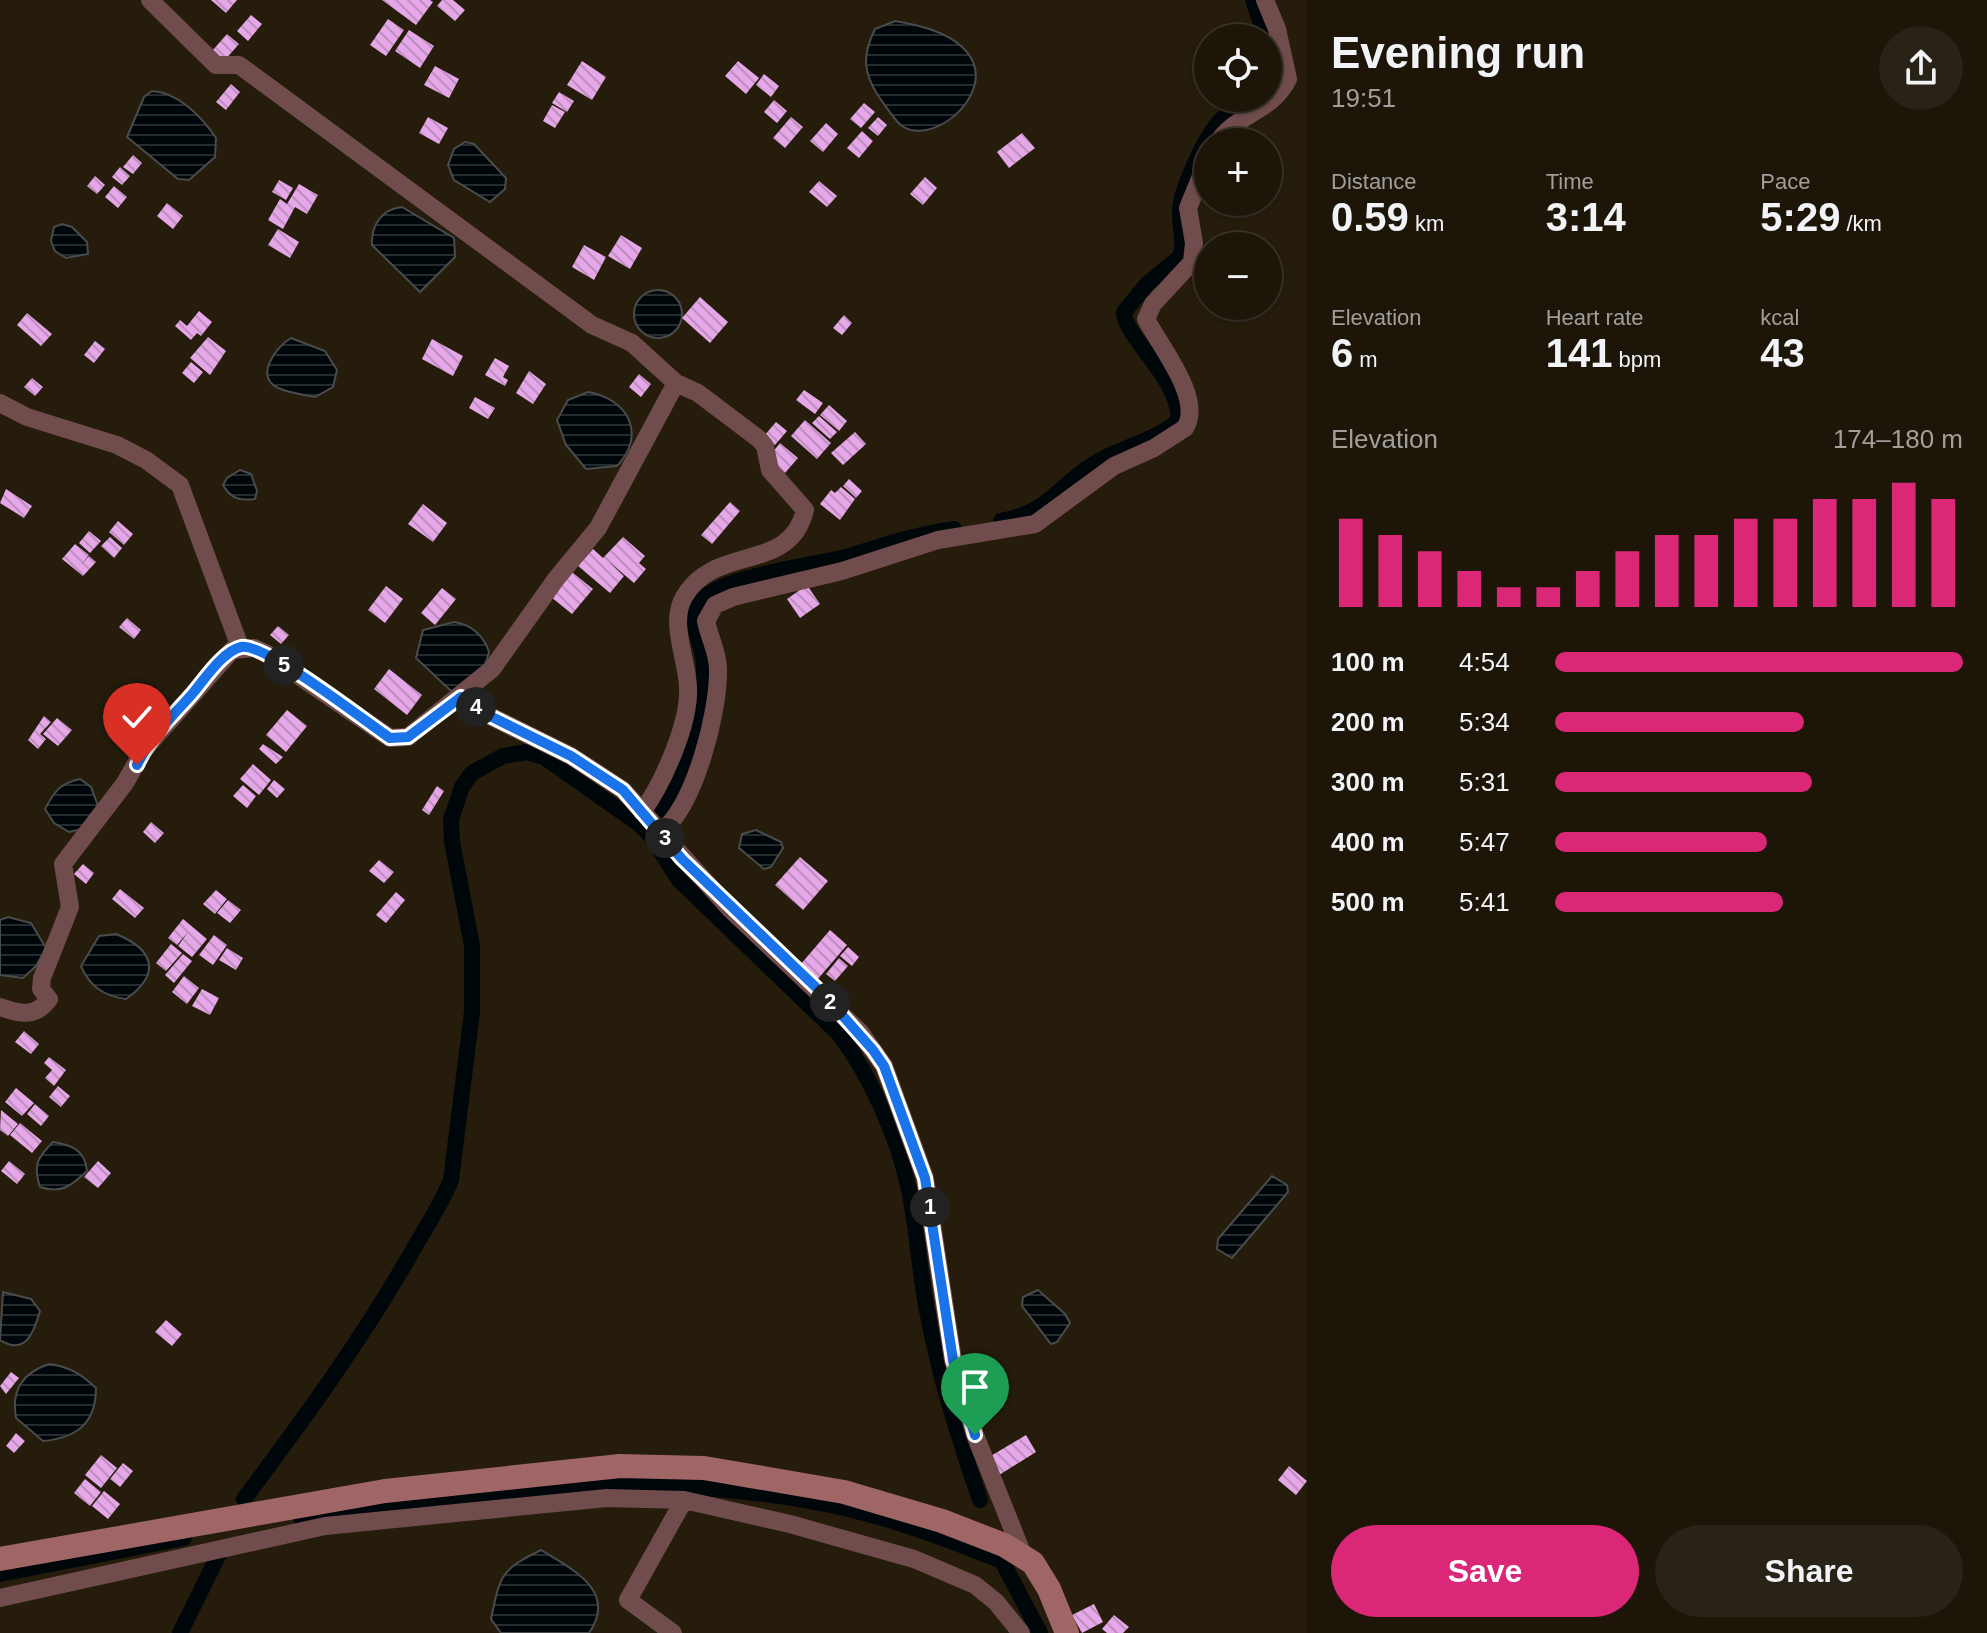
<!DOCTYPE html>
<meta charset="utf-8">
<style>
:root{--surface:#1c1508;--page:#292216;--text:#f1f3f6;--muted:#a09f9c;--line:#3a3429;--accent:#db2777}
body{margin:0;font-family:Helvetica,sans-serif;background:var(--page);color:var(--text);height:100vh;display:flex;flex-direction:column;font-size:30px;white-space:nowrap}
*{box-sizing:border-box;margin:0}
p{font-size:26px;color:var(--muted)}
.icon{flex:none;width:44px;height:44px;fill:none;stroke:currentColor;stroke-width:2;stroke-linecap:round;stroke-linejoin:round}
.map{position:relative;flex:1;overflow:hidden}
.sheet{display:flex;flex-direction:column;background:var(--surface);width:680px}
.sheet>*{flex:none}
.fabs{position:absolute;left:1194px;top:24px;display:grid;gap:16px}
.fabs a{display:grid;place-items:center;width:88px;height:88px;border-radius:50%;background:var(--surface);box-shadow:0 2px 6px #0004,0 0 0 2px var(--line);font-size:40px}
.pin{position:absolute;display:grid;place-items:center;width:68px;height:68px;color:#fff;margin:-82px -34px;border-radius:50% 50% 50% 0;rotate:-45deg;box-shadow:0 0 8px #0007}
.pin .icon{rotate:45deg}
.km{position:absolute;width:40px;height:40px;margin:-20px;border-radius:50%;background:#222;color:#fff;font-size:22px;line-height:40px;text-align:center}
.round{display:grid;place-items:center;flex:none;width:84px;height:84px;border-radius:42px;background:var(--page)}
.overview{display:flex;align-items:center;justify-content:space-between;height:136px;padding:0 24px}
h1{font-size:44px;font-weight:700;line-height:60px}
.metrics{display:grid;grid-template-columns:repeat(3,1fr);gap:12px;height:136px;padding:8px 24px}
.metrics div{display:grid;align-content:center}
.metrics b{font-size:40px;font-weight:700}
.metrics small{font-size:22px;font-weight:400}
.metrics p{font-size:22px}
.chart{height:224px;padding:16px 24px}
.chart p{display:flex;justify-content:space-between}
.chart svg{width:100%;height:144px;margin-top:8px;stroke:var(--accent);stroke-width:6}
.action{display:flex;gap:16px;margin-top:auto;padding:16px 24px}
.action a{flex:1;height:92px;border-radius:48px;background:var(--accent);color:#fff;font-size:32px;font-weight:700;line-height:92px;text-align:center}
.action a+a{background:var(--page);color:var(--text)}
ul{padding:0 24px;list-style:none;font-size:26px}
li{display:grid;grid-template-columns:128px 96px 1fr;align-items:center;height:60px}
li i{height:20px;border-radius:10px;background:var(--accent)}
main{display:flex;flex:1;min-height:0}
.map>svg:first-child{display:block}
.water{fill:url(#water-rules);stroke:#494c4c;stroke-width:2}
.lines{fill:none;stroke-linecap:round;stroke-linejoin:round}
.canal{stroke:#00070b;stroke-width:16}
.building{fill:url(#building-back-hatch)}
.street{stroke:#714c4c;stroke-width:18}
.secondary{stroke:#a06666;stroke-width:24}
.route-casing{stroke:#fff;stroke-width:16}
.route{stroke:#1a73e8;stroke-width:10}
</style>
<main>
<div class="map">
<svg width="1307" height="1633" viewBox="0 0 1307 1633">
<defs>
<pattern id="water-rules" width="6" height="5" patternUnits="userSpaceOnUse" patternTransform="scale(2)"><rect width="6" height="5" fill="#00070b"/><path d="M0 2.5h6" fill="none" stroke="#262b2e"/></pattern>
<pattern id="building-back-hatch" width="6" height="6" patternUnits="userSpaceOnUse" patternTransform="scale(2)"><rect width="6" height="6" fill="#e5a7e8"/><path d="M-1 5l2 2M0 0l6 6M5-1l2 2" fill="none" stroke="#be8fbf"/></pattern>
</defs>
<rect width="100%" height="100%" fill="#251c0b"/>
<!-- water -->
<path class="water" d="M895,21C1048,45 944,155 902,126C894,120 886,106 879,97C863,73 862,55 875,29Z
M152,91C178,92 202,117 216,138L215,157L189,180L178,179L127,137L144,97Z
M465,142L474,144L506,178L505,189L490,202L454,180L448,165L454,149Z
M402,207L454,238L455,257L420,292L372,245C371,225 382,209 402,207Z
M62,224L72,227L87,242L88,254L66,258L55,251L51,241L54,227Z
M634 314a24 24 0 1 1 48 0a24 24 0 1 1-48 0Z
M291,338L325,351L337,370L333,387L315,397C304,395 289,393 278,388C254,376 276,347 291,338Z
M588,392C628,399 647,434 617,466L586,469L566,445L557,420L568,400Z
M240,470L251,474L257,491L255,499C240,501 231,499 223,485L227,478Z
M454,622C471,624 484,636 489,652C485,670 471,690 451,691L416,658L423,630Z
M80,779L91,787L98,806L86,828L69,832L54,823L45,809C54,792 60,783 80,779Z
M756,830L781,842L783,848L771,867L764,869L739,848L742,834Z
M8,917L31,923L46,948L36,966L23,978L0,975V920Z
M116,934C155,950 161,974 126,999C104,996 90,987 81,966L99,936Z
M53,1142C72,1145 85,1150 87,1171C71,1186 62,1194 40,1187C33,1165 37,1158 53,1142Z
M1272,1176L1287,1185L1288,1192L1232,1258L1217,1249L1218,1239Z
M1038,1290L1065,1314L1070,1323L1057,1342L1051,1344L1022,1306L1023,1297Z
M3,1292L31,1299L40,1311C34,1332 26,1356 0,1340Z
M49,1364C70,1367 81,1374 96,1388C96,1424 76,1438 43,1441L16,1418C11,1389 23,1373 49,1364Z
M541,1550C572,1569 618,1591 589,1633H501L491,1619C500,1576 500,1570 541,1550Z"/>
<g class="lines">
<!-- canal -->
<path class="canal" d="M1253,0L1266,38
M1268,44L1275,73L1268,91
M1001,521C1053,512 1061,480 1104,458C1125,447 1165,436 1179,419C1177,375 1124,337 1124,312L1147,284L1180,257C1185,241 1180,230 1180,214C1179,192 1206,134 1222,119C1233,109 1248,106 1260,98
M659,814C686,771 710,709 703,657C701,642 691,625 695,609C704,576 822,565 853,555C887,544 919,534 954,529
M244,1499C303,1420 361,1341 410,1255C424,1230 440,1207 451,1180L472,1012V946L452,841L451,819L462,787L472,773L503,756L527,752L544,757L639,824L650,835L679,880L839,1034C871,1077 898,1137 909,1190C917,1228 919,1267 926,1305C938,1372 958,1436 980,1500
M301,1518C468,1490 642,1471 810,1501C876,1512 939,1536 1002,1561L1040,1633
M0,1574L184,1538
M180,1633L219,1554"/>
</g>
<!-- building -->
<path class="building" d="M211,0H237L226,13Z
M382,0H430L433,2L416,25Z
M442,0H453L465,10L455,21L437,6Z
M251,15L262,24L248,41L237,31Z
M388,19L404,30L386,56L370,45Z
M409,30L434,46L420,68L395,51Z
M227,34L239,44L224,61L212,51Z
M582,61L606,77L592,100L567,85Z
M738,61L759,78L746,94L725,76Z
M435,66L459,79L449,98L424,85Z
M764,74L779,86L771,97L756,85Z
M231,84L240,92L226,110L216,102Z
M559,92L574,101L567,112L552,103Z
M774,100L787,111L777,123L764,112Z
M864,103L875,112L861,128L850,119Z
M552,105L565,112L555,128L543,121Z
M428,117L448,128L439,144L419,133Z
M791,117L803,127L785,148L773,138Z
M878,117L887,125L878,136L868,128Z
M826,123L838,134L823,152L810,141Z
M862,131L873,141L859,158L847,148Z
M1022,133L1035,148L1009,168L997,152Z
M133,155L142,163L133,174L123,167Z
M120,167L130,176L122,185L112,177Z
M95,176L105,185L97,194L87,186Z
M925,177L937,188L923,205L910,194Z
M279,180L293,188L286,200L272,192Z
M819,181L837,196L827,207L809,192Z
M299,184L318,195L307,214L295,207L283,229L268,220L280,199L287,204Z
M114,186L127,197L118,208L105,197Z
M167,203L183,216L173,229L157,216Z
M278,229L299,242L290,258L268,245Z
M621,235L642,248L630,269L608,256Z
M584,245L606,257L594,280L572,267Z
M700,297L728,322L710,343L682,318Z
M199,311L212,322L201,336L197,333L191,340L175,326L180,320L187,326Z
M27,313L52,334L41,346L17,325Z
M844,315L852,323L842,335L833,328Z
M208,337L226,351L210,375L190,358Z
M432,339L463,356L453,376L422,359Z
M95,341L105,349L94,363L84,355Z
M495,358L509,366L503,377L508,380L505,386L485,375Z
M191,362L203,372L194,383L182,373Z
M529,371L546,384L533,404L516,393Z
M639,374L651,384L641,397L629,387Z
M32,378L43,387L35,396L24,387Z
M804,390L823,403L815,414L796,400Z
M475,397L495,408L488,419L469,408Z
M829,405L847,421L839,431L820,415Z
M819,416L837,432L830,439L812,423Z
M805,420L831,443L817,459L791,436Z
M776,422L787,431L775,445L764,436Z
M855,432L866,444L843,465L831,453Z
M780,443L798,458L785,473L768,458Z
M849,479L862,491L856,498L843,486Z
M841,487L855,499L840,520L820,504L831,490L835,493Z
M6,489L32,506L24,518L0,503Z
M730,502L740,511L712,544L701,535Z
M423,504L447,523L433,542L408,524Z
M118,521L133,534L124,545L109,532Z
M89,531L101,541L90,553L79,543Z
M110,537L122,548L114,558L101,546Z
M623,537L645,556L639,563L646,569L634,583L608,561L624,576L610,593L578,566L593,549L603,558Z
M75,544L89,555L81,565L89,556L96,562L83,576L62,559Z
M572,572L593,589L572,614L551,597Z
M807,585L820,604L800,618L787,599Z
M386,586L403,599L385,623L368,610Z
M442,588L456,599L435,625L421,613Z
M127,618L141,630L134,639L119,627Z
M278,626L289,635L281,644L270,635Z
M389,669L422,695L407,715L374,689Z
M287,710L307,726L286,752L266,735Z
M44,716L51,722L40,734L46,739L38,749L28,740Z
M57,718L72,730L58,746L43,734Z
M263,744L283,757L276,764L259,749Z
M253,764L271,780L259,795L240,779Z
M274,780L285,789L277,798L267,789Z
M243,785L256,796L247,808L233,796Z
M437,786L444,791L429,815L422,810Z
M151,822L164,833L155,843L143,832Z
M800,857L828,881L803,910L775,885Z
M379,860L394,872L384,883L369,871Z
M83,864L94,873L86,884L74,874Z
M120,889L144,908L135,918L112,899Z
M216,890L227,899L215,914L203,904Z
M396,892L405,900L386,923L376,915Z
M228,900L241,910L230,923L217,913Z
M183,919L207,939L192,957L178,946L188,932L177,945L168,938Z
M830,930L847,945L817,980L800,965Z
M214,935L227,945L213,965L199,955Z
M171,944L182,953L166,971L156,963Z
M848,947L859,957L852,966L840,956Z
M227,948L243,958L236,970L219,960Z
M183,954L192,961L174,983L165,975Z
M839,958L848,966L835,981L826,974Z
M184,976L199,988L187,1004L172,992Z
M202,989L219,998L210,1015L192,1006Z
M24,1031L39,1044L31,1054L15,1042Z
M49,1057L66,1070L54,1086L45,1078L52,1070L44,1063Z
M58,1086L70,1096L61,1107L49,1097Z
M16,1088L34,1103L22,1116L5,1102Z
M35,1104L49,1116L41,1126L27,1114Z
M1,1110L18,1124L8,1136L0,1130Z
M20,1123L42,1141L32,1153L10,1135Z
M9,1161L25,1174L17,1184L1,1171Z
M98,1161L111,1173L98,1188L84,1177Z
M166,1320L182,1334L172,1346L155,1332Z
M11,1372L19,1378L6,1394L0,1386Z
M16,1433L25,1441L14,1453L6,1446Z
M1026,1435L1036,1452L999,1475L989,1457Z
M101,1455L117,1468L101,1488L85,1475Z
M123,1463L133,1471L120,1487L110,1479Z
M1289,1466L1307,1481L1296,1495L1278,1480Z
M85,1479L101,1492L90,1506L74,1493Z
M104,1491L120,1504L108,1519L92,1506Z
M1094,1604L1103,1622L1082,1633L1072,1615Z
M1114,1615L1129,1627L1123,1633H1107L1102,1629Z"/>
<g class="lines">
<!-- street -->
<path class="street" d="M1218,142C1236,114 1273,111 1288,79L1277,29L1265,0
M0,403L27,417L117,445L146,460L180,485L240,647
M461,697L486,714L571,756L623,790L730,909L860,1032L884,1066L925,1178L953,1360L975,1435L1023,1555
M642,812C663,783 690,723 688,687C687,658 669,623 684,597C715,543 790,574 805,510L770,470L765,446L759,439L698,393L676,383
M661,832C695,805 719,712 718,669C718,652 709,637 706,621L715,605L733,597L842,571L938,540L1035,524L1114,466L1154,448L1185,428C1204,399 1159,345 1146,319L1153,304L1192,262L1194,243L1188,208L1208,159
M0,1007C19,1014 36,1018 49,999L41,989L42,978L70,907L63,864L125,783L143,751L232,650L254,648L267,654L390,738L408,737L492,669L556,579L598,528L676,383L632,343L592,325L239,65H216L150,0
M0,1598L325,1526L607,1498L684,1500L790,1524L914,1559L975,1585L996,1602L1021,1633
M673,1633L628,1600L684,1500"/>
<!-- secondary -->
<path class="secondary" d="M0,1559L385,1491L620,1466L704,1468L844,1492L942,1521L1004,1545L1033,1563L1049,1589L1067,1633"/>
</g>
<g class="lines">
<!-- route casing -->
<g class="route-casing">
<path id="route" d="M137,765C149,738 173,716 193,693C204,680 223,651 241,647C264,642 366,722 390,738L408,737L461,697L486,714L571,756L623,790L682,859L826,997L873,1050L884,1066L925,1178L953,1360L975,1435"/>
</g>
<!-- route -->
<use href="#route" class="route"/>
</g>
</svg>
<div class="fabs">
<a><svg class="icon" aria-label="locate" viewBox="0 0 24 24"><circle cx="12" cy="12" r="6"/><path d="M12 2v4M12 18v4M2 12h4M18 12h4"/></svg></a>
<a>+</a>
<a>−</a>
</div>
<div class="pin" style="left:975px;top:1435px;background:#1e9e55"><svg class="icon" aria-label="arrive" viewBox="0 0 24 24"><path d="M6 21V4h12l-3 4 3 4H6"/></svg></div>
<div class="pin" style="left:137px;top:765px;background:#d93025"><svg class="icon" aria-label="check" viewBox="0 0 24 24"><path d="M5 12l5 5 9-10"/></svg></div>
<b class="km" style="left:930px;top:1207px">1</b>
<b class="km" style="left:830px;top:1002px">2</b>
<b class="km" style="left:665px;top:838px">3</b>
<b class="km" style="left:476px;top:707px">4</b>
<b class="km" style="left:284px;top:665px">5</b>
</div>
<section class="sheet">
<div class="overview"><div><h1>Evening run</h1><p>19:51</p></div><a class="round"><svg class="icon" aria-label="share" viewBox="0 0 24 24"><path d="M12 15V3M7 8l5-5 5 5M5 13v7h14v-7"/></svg></a></div>
<div class="metrics">
<div><p>Distance</p><b>0.59<small> km</small></b></div>
<div><p>Time</p><b>3:14</b></div>
<div><p>Pace</p><b>5:29<small> /km</small></b></div>
</div>
<div class="metrics">
<div><p>Elevation</p><b>6<small> m</small></b></div>
<div><p>Heart rate</p><b>141<small> bpm</small></b></div>
<div><p>kcal</p><b>43</b></div>
</div>
<div class="chart"><p><span>Elevation</span>174–180 m</p>
<svg viewBox="0 0 160 44" preserveAspectRatio="none"><path d="M5 44V17M15 44V22M25 44V27M35 44V33M45 44V38M55 44V38M65 44V33M75 44V27M85 44V22M95 44V22M105 44V17M115 44V17M125 44V11M135 44V11M145 44V6M155 44V11"/></svg>
</div>
<ul>
<li><b>100 m</b>4:54<i style="width:100%"></i></li>
<li><b>200 m</b>5:34<i style="width:61%"></i></li>
<li><b>300 m</b>5:31<i style="width:63%"></i></li>
<li><b>400 m</b>5:47<i style="width:52%"></i></li>
<li><b>500 m</b>5:41<i style="width:56%"></i></li>
</ul>
<div class="action"><a>Save</a><a>Share</a></div>
</section>
</main>
